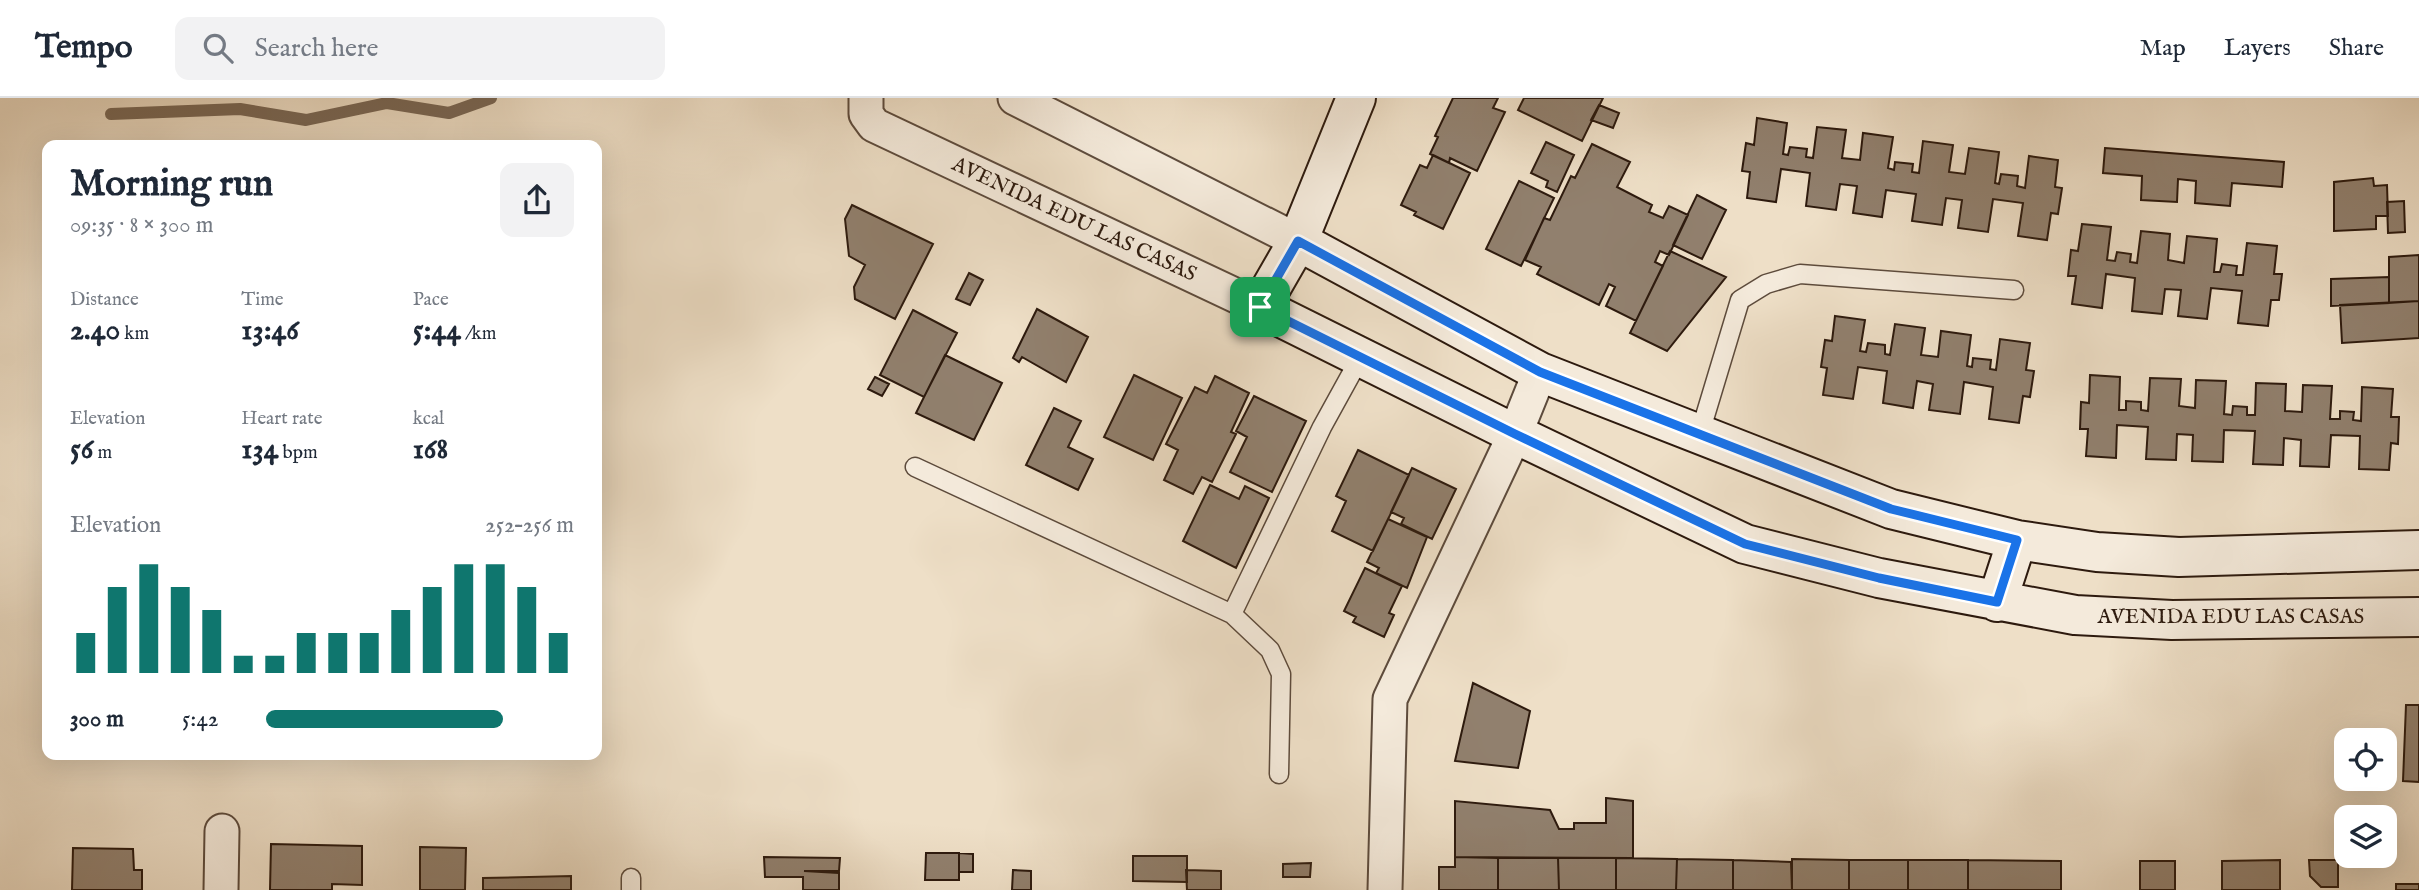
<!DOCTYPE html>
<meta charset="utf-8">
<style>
:root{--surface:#fff;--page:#f2f2f3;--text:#1f2937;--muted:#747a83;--line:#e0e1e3;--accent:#0f766e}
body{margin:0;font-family:"IM FELL English",serif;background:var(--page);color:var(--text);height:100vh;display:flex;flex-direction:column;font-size:26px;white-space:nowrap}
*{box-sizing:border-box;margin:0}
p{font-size:23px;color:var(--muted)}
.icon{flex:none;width:38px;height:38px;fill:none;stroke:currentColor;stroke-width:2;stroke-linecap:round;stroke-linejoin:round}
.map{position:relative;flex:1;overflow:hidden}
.details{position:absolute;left:42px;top:42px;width:560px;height:620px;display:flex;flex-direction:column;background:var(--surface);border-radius:14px;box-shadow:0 7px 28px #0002}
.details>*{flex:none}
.tools{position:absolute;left:2334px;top:630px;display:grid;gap:14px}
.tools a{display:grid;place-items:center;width:63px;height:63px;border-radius:14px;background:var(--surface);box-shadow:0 7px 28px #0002;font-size:35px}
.pin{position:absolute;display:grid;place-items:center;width:60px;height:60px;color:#fff;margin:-30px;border-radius:14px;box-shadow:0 4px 10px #0006}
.round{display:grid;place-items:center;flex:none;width:74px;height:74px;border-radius:14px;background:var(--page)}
.overview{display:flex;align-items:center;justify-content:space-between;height:119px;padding:0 28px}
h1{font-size:38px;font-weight:700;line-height:52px}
.stats{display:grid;grid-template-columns:repeat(3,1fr);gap:10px;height:119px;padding:7px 28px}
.stats div{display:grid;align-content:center}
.stats b{font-size:30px;font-weight:700}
.stats small{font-size:19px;font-weight:400}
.stats p{font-size:19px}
.chart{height:196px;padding:14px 28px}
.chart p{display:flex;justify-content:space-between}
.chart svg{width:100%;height:126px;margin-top:7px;stroke:var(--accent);stroke-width:6}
ul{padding:0 28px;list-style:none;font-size:23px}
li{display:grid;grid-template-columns:112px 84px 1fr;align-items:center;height:52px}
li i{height:18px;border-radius:9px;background:var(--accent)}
header{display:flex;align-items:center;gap:42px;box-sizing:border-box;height:98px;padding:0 35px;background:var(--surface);border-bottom:2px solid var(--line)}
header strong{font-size:33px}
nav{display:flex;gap:38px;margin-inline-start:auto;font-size:24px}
.search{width:490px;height:63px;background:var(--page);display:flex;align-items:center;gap:18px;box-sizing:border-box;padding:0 24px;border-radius:14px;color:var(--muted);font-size:26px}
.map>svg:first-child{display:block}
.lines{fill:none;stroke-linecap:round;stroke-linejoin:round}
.stream{stroke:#796857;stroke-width:12}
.building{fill:#91806e;stroke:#2d1a0e;stroke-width:2}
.lane-casing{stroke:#5d4b3c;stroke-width:21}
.street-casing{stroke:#5d4b3c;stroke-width:37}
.secondary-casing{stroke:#2d1a0e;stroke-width:42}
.lane{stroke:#f4eadb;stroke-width:18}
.street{stroke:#f4eadb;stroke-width:33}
.secondary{stroke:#f4eadb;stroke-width:38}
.route-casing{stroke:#fff;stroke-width:14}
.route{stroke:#1a73e8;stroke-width:9}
.labels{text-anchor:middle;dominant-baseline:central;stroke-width:5;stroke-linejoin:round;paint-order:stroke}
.street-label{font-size:21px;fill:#2d1a0e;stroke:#f4eadb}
</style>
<header>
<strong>Tempo</strong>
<div class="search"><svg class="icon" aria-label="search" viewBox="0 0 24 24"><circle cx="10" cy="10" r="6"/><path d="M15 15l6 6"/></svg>Search here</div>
<nav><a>Map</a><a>Layers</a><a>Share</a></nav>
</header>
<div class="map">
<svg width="2419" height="792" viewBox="0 0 2419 792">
<rect width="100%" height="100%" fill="#eedfc7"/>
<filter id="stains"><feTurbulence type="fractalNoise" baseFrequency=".00286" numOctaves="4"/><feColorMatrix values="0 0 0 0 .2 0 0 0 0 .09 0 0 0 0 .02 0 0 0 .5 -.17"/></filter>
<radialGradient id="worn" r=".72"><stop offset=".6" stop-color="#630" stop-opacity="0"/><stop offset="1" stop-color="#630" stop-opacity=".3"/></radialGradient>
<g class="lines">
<!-- stream -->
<path class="stream" d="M111,16L240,11L306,22L387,5L449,15L491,0"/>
</g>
<!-- building -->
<path class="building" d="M1453,0H1498L1493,10L1505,14L1477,73L1450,60L1449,65L1430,56L1438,39L1435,38Z
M1524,0H1603L1582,43L1518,12Z
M1599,7L1619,15L1613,30L1591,22Z
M1757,20L1787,25L1783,56L1788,57L1790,49L1807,51L1806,59L1813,60L1817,29L1846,32L1842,60L1860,62L1863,35L1893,39L1888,70L1894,72L1895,64L1913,66L1912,74L1919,75L1923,43L1953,47L1949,74L1965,76L1969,50L1999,54L1995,85L1999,86L2001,76L2018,78L2017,88L2025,90L2029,58L2058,62L2055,89L2062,90L2058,116L2051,115L2047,142L2018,138L2023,105L1993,101L1988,134L1958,130L1962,102L1946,100L1942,127L1912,123L1916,96L1886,92L1882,119L1853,115L1857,88L1840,86L1836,112L1806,108L1810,75L1781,71L1776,104L1747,100L1750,74L1742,73L1746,45L1754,47Z
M1546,44L1574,57L1557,94L1546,89L1548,83L1531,75Z
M1592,46L1630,64L1617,89L1652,107L1649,114L1663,120L1669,108L1688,117L1669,157L1660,153L1655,164L1663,168L1636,223L1606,208L1615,189L1609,186L1599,207L1537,176L1541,169L1525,162L1544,120L1550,122L1571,78L1575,80Z
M2105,50L2284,64L2282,89L2232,85L2230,108L2195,105L2196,83L2178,81L2177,104L2141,102L2142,78L2103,75Z
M1433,57L1470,75L1443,131L1414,117L1416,114L1401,107L1420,67L1427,70Z
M2373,80L2374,88L2387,87L2388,118H2376V131L2334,133V84Z
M1519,83L1554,100L1521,168L1486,151Z
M1697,97L1726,112L1702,161L1673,147Z
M2404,103L2405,134L2388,135L2387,104Z
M852,107L933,146L895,221L855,201L854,189L865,167L849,158L845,121Z
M2082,126L2111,129L2107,162L2115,163L2117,154L2131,156L2130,164L2137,165L2141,133L2170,136L2168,162L2184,165L2187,138L2217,141L2214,174H2220L2222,166L2237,168L2236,177H2243L2247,145L2277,148L2274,176H2282L2279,202H2271L2268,228L2238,225L2242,193L2211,190L2207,221L2178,218L2181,192L2165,191L2162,216L2132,213L2135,180L2106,176L2102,210L2072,206L2076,178H2068L2071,152L2078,153Z
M1670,153L1726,179L1667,253L1630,235Z
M2419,157V203L2389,205V159Z
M969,175L983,182L970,207L956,201Z
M2389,179V205L2331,208V181Z
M2419,203V240L2342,245L2340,207Z
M1037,211L1088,239L1066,284L1022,259L1019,264L1013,260Z
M913,212L957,235L924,299L880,277Z
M1835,218L1865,222L1860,253L1866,254L1868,245L1885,247V256L1890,257L1895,226L1925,230L1921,257L1938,259L1941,233L1971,237L1967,268L1972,269L1973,260L1991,262L1990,271L1996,272L2000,241L2030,245L2026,272L2034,273L2030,299L2023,298L2019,325L1989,321L1993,289L1964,284L1960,316L1929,312L1933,286L1917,283L1913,310L1883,305L1887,273L1858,269L1853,301L1823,297L1827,270L1821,269L1825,242L1832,243Z
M945,257L1002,285L974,342L916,315Z
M1134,277L1182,300L1153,362L1104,339Z
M2090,277L2120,279L2119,312H2126V303L2141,304V312L2148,313L2150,280L2181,281L2179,308L2195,310L2196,282L2226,283L2224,316L2232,317L2233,308L2247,309V317H2255L2256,285L2286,286L2285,313L2302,314L2303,287L2332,288L2330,321H2340V313L2354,314L2353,322L2361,323L2362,289L2393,291L2391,319H2399L2398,346L2391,345L2389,372L2359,371L2360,338L2331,337L2329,369L2300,368L2301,342L2284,340L2283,367L2253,366L2255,333L2224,332L2223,364L2192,363L2193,337L2177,336L2176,362L2146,361L2148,329L2117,327L2116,360L2086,358L2088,331H2080L2081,304L2089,305Z
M1215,278L1249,295L1231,334L1236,336L1212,384L1202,379L1193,396L1164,382L1178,352L1166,346L1195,289L1207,295Z
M875,279L889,286L882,298L868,291Z
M1254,298L1306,323L1272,394L1230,374L1247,339L1236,333Z
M1054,310L1081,323L1068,349L1093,361L1078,392L1026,367Z
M1358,352L1409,377L1373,453L1332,433L1346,403L1336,398Z
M1412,370L1456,391L1432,441L1401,426L1404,420L1391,414Z
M1210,387L1239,401L1245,388L1269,400L1236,470L1183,443Z
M1388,421L1427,439L1407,490L1376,475L1379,470L1367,464Z
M1365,470L1402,488L1389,515L1394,517L1384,539L1353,524L1356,519L1344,513Z
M1473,585L1530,613L1518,670L1455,663Z
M2406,607H2419V684L2403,683Z
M1606,700L1633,703V760L1455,759V703L1550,712L1559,731H1574V725H1606Z
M271,746L362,748V787L332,786V792H270Z
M420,749L466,750L465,792H420Z
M73,750L133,751L134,772H142V792H72Z
M926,755H959V782H925Z
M959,755L973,756V774H959Z
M1133,758H1187V784L1133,783Z
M764,759L840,760L839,773H804L839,775V792H803V779H765Z
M1455,759L1498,760V792H1439V769H1455Z
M1498,760H1558L1559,792H1498Z
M1558,760H1616V792H1559Z
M1616,760L1677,761L1676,792H1616Z
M1677,761L1733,762V792H1676Z
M1792,761L1849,762V792H1792Z
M1733,762L1791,764L1792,792H1733Z
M1849,762H1908V792H1849Z
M1908,762H1968V792H1908Z
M1968,762L2061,763V792H1968Z
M2280,762V792H2222V763Z
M2309,762H2338V789H2321L2310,778Z
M2140,763H2175V792H2140Z
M1311,765L1310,779H1283V766Z
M1013,772L1031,773V792H1012Z
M1186,772L1221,773V792H1187Z
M571,778V792H483V780Z
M2396,786H2419V792H2396Z"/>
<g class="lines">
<!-- lane casing -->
<g class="lane-casing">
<path id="lane" d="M1699,338L1740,202L1766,186L1800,176L2014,192
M915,369L1232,516L1270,552L1281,576L1279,676
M1232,516L1322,329L1360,260
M631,792V780"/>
</g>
<!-- street casing -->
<g class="street-casing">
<path id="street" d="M866,0V16L874,27L1260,209
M1015,0L1298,143
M221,792L222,733
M1385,792L1390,601L1515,336L1540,274"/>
</g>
<!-- secondary casing -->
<g class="secondary-casing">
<path id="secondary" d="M1356,0L1298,143L1260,209L1515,336L1745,446L1879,480L2075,517L2172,522L2419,519
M1298,143L1540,274L1891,411L2017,442L2097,454L2179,459L2419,452
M1997,504L2017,442"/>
</g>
<!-- lane -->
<use href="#lane" class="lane"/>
<!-- street -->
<use href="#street" class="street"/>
<!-- secondary -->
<use href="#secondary" class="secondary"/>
</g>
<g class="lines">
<!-- route casing -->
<g class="route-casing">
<path id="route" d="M1298,143L1540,274L1891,411L2017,442L1997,504L1879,480L1745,446L1515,336L1260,209Z"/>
</g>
<!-- route -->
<use href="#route" class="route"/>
</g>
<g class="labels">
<!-- street labels -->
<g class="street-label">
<text transform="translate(1074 122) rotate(25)">AVENIDA EDU LAS CASAS</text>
<text x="2231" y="519">AVENIDA EDU LAS CASAS</text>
</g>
</g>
<rect width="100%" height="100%" filter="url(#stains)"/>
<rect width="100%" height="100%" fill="url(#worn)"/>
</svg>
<div class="tools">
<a><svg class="icon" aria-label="locate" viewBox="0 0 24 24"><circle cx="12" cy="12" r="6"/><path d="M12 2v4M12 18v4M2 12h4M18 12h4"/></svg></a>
<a><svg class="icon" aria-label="layers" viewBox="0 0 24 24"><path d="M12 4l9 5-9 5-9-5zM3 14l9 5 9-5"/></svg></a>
</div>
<div class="pin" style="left:1260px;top:209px;background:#1e9e55"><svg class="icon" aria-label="arrive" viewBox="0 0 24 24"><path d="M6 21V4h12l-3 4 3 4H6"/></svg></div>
<section class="details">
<div class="overview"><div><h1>Morning run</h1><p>09:35 · 8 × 300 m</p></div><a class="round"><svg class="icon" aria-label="share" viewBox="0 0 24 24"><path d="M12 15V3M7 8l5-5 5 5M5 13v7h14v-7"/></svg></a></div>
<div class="stats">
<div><p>Distance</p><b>2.40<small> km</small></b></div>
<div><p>Time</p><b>13:46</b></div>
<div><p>Pace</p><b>5:44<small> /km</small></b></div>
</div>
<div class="stats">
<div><p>Elevation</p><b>56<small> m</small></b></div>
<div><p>Heart rate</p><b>134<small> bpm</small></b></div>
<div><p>kcal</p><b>168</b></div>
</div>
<div class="chart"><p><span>Elevation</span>252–256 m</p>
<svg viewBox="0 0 160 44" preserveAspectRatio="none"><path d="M5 44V30M15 44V14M25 44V6M35 44V14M45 44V22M55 44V38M65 44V38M75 44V30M85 44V30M95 44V30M105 44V22M115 44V14M125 44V6M135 44V6M145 44V14M155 44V30"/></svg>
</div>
<ul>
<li><b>300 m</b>5:42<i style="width:77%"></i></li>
</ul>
</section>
</div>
